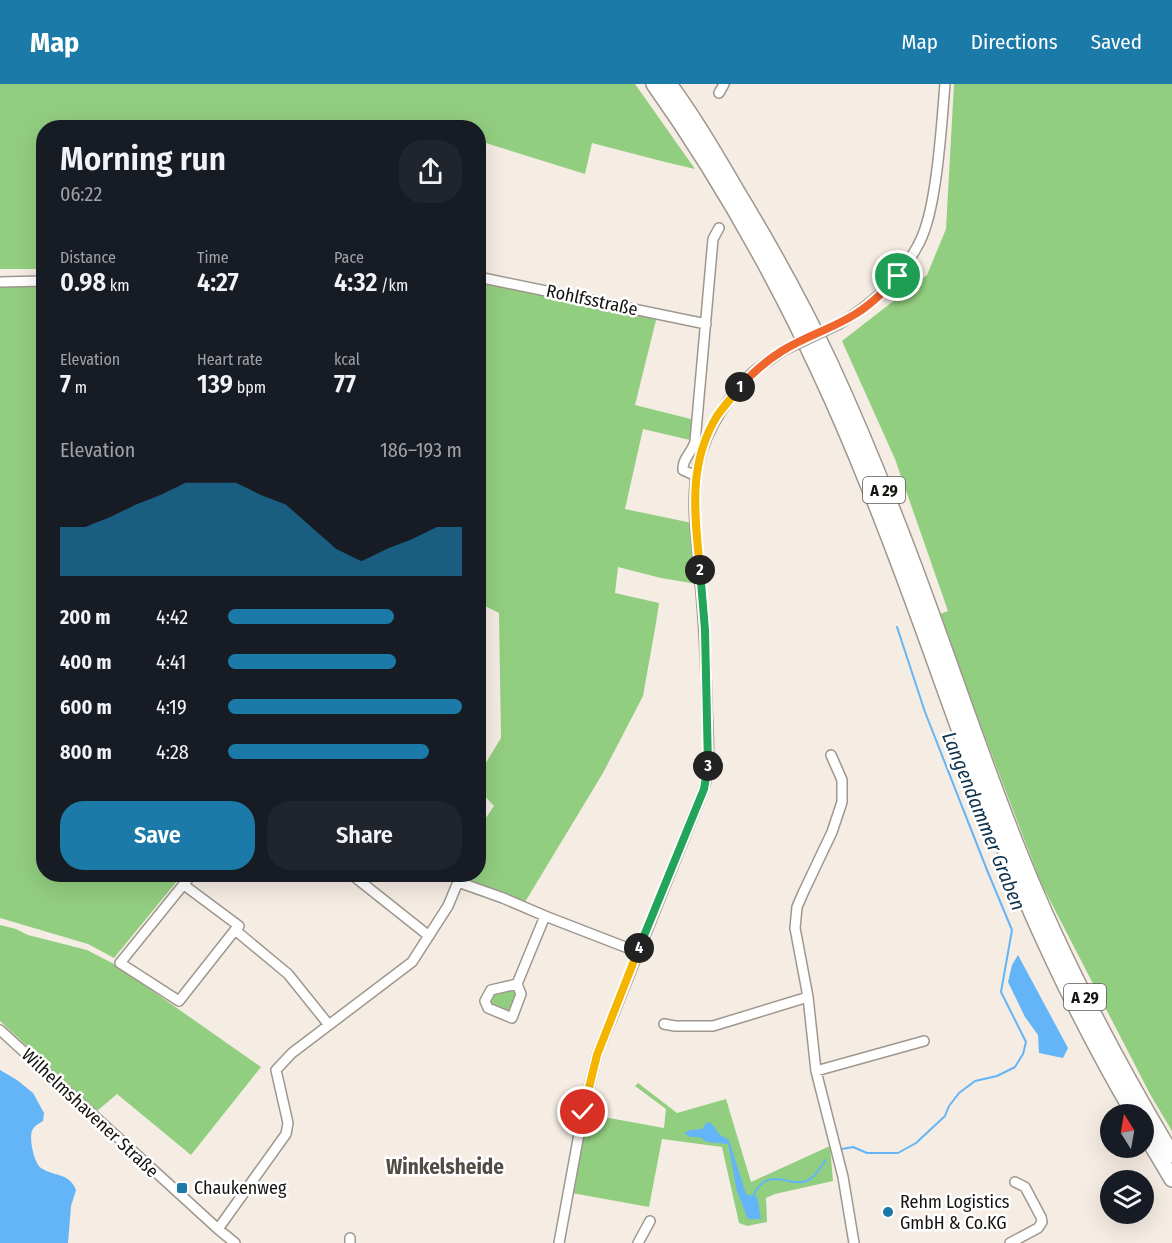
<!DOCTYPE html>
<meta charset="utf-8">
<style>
:root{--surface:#171b24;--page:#20242c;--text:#f1f3f6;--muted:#9ea1a6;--accent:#1b7aa7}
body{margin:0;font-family:"Fira Sans Condensed",sans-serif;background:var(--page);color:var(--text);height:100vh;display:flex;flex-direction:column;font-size:22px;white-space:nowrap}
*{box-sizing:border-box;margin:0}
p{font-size:20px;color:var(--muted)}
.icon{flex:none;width:33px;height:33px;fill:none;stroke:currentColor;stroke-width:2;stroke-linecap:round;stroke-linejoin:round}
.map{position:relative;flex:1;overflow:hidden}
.sheet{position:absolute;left:36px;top:36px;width:450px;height:762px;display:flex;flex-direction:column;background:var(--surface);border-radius:24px;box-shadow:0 6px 24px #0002}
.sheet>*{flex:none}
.needle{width:39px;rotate:349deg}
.buttons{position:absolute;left:1100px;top:1020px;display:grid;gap:12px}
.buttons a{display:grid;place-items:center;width:54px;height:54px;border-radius:50%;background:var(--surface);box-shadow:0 6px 24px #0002;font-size:30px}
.pin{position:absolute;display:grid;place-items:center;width:51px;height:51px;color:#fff;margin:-26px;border:3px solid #fff;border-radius:50%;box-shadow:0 2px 6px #0007}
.km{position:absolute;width:30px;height:30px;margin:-15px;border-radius:50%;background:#222;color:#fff;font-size:16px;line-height:30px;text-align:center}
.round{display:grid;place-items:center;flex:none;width:63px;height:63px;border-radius:24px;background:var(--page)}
.overview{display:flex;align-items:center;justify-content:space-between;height:102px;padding:0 24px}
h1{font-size:33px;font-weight:600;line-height:45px}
.stats{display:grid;grid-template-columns:repeat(3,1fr);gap:9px;height:102px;padding:6px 24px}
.stats div{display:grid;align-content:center}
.stats b{font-size:26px;font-weight:600}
.stats small{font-size:16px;font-weight:400}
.stats p{font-size:16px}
.chart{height:168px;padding:12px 24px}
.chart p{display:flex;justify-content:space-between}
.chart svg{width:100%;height:108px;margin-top:6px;fill:var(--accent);opacity:.7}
.button{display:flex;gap:12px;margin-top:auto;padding:12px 24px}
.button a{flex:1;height:69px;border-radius:24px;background:var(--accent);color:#fff;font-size:24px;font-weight:600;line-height:69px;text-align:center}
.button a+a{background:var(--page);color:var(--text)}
ul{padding:0 24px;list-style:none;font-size:20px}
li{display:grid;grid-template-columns:96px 72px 1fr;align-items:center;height:45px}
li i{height:15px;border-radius:8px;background:var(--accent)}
header{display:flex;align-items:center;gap:36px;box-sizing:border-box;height:84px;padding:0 30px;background:var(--accent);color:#fff}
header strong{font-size:28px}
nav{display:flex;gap:33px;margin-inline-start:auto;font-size:21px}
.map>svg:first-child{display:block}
.green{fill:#92ce80}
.water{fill:#63b5f8}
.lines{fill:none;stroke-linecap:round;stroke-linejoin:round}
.stream{stroke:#63b5f8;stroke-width:2}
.minor-casing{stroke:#9f978e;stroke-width:12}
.highway-casing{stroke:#9f978e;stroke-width:18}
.minor{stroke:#fff;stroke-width:9}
.highway{stroke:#fff;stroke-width:15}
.minor-bridge-casing{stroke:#9f978e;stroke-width:12;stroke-linecap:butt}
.minor-bridge{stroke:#fff;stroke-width:9}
.split-1-casing{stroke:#fff;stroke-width:12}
.split-2-casing{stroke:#fff;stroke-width:12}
.split-3-casing{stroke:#fff;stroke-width:12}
.split-4-casing{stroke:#fff;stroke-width:12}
.split-5-casing{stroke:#fff;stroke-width:12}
.split-1{stroke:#f0652b;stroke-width:8}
.split-2{stroke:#f5b400;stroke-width:8}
.split-3{stroke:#22a559;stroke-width:8}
.split-4{stroke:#22a559;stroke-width:8}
.split-5{stroke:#f5b400;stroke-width:8}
.poi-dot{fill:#1b7aa7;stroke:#fff;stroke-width:2}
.labels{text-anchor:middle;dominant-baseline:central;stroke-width:5;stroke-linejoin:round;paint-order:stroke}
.shield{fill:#fff;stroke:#5c5a58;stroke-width:1.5}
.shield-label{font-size:16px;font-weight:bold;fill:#161310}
.street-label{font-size:18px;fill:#161310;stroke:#fff}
.poi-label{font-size:18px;fill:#161310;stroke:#fff;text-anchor:start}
.water-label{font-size:20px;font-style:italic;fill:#0f324c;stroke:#fff}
.quarter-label{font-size:21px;font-weight:bold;fill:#534c44;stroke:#fff}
</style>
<header>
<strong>Map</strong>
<nav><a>Map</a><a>Directions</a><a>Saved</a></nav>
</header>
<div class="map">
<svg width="1172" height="1159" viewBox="0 0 1172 1159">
<rect width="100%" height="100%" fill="#f5ece3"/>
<!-- green -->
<path class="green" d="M0,0H635L695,85L665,78L592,59L585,90L486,59L479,143L478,44H44L43,185H0Z
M954,0H1172V1047L1150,1010L1041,799L980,640L940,530L948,527L895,375L842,257L927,191L946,145Z
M479,199L657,232L635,321L695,336L694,357L643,345L625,425L692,439L697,500L661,494L618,483L615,509L659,519L656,539L643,612L603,689L525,818L466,795L465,791L478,790L479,744L494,722L479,706V690L501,654L499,529L479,519Z
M0,203H43L44,790L182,791L114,874L88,860L0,834Z
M0,841L16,845L28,851L87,866L114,880L261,983L191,1071L117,1010L97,1027L0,937Z
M516,903V911L509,929L490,922L488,915L494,909Z
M638,999L677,1029L726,1015L751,1098L830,1062L833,1097L775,1110L766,1114L767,1138L747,1142L739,1139L722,1063L662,1055L649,1123L572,1109L587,1030L664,1044L666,1025L635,1002Z"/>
<!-- water -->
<path class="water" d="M1018,871L1068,964L1063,974L1039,969L1038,951L1025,933L1008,898L1012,881Z
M0,986L17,996L33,1009L44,1029L43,1037C38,1040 34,1042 32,1047C29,1055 34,1079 41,1084C54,1093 69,1088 76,1106L71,1122L68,1159H0Z
M707,1038L712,1040L720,1051L729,1056L746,1110L757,1113L761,1135H748L737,1107L728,1060L707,1058L699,1053H690L684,1049L690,1046L702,1045Z"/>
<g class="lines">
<!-- stream -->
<path class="stream" d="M842,1065L853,1063L867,1069H898L916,1059L945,1032L949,1022L959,1009L975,997L997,992L1015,983L1023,970L1026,958L1001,908L1012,846L987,786L925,628L897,543
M753,1112C763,1092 773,1093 793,1098C797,1098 803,1099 807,1097C815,1094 821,1082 826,1076"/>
<!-- minor casing -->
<g class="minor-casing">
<path id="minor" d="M719,9L724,0
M478,193L706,240
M0,198L44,197
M839,240C871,221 899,196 917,163C927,146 931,125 934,106C940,71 942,35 945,0
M696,392L683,386C682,375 692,368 695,358L713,155L719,144
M831,671L842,696V718L832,748L804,807L797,823L795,844L808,913L816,987L843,1093L854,1159
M192,790L120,879L179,917L235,846
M351,790L429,852
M184,801L239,842L235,846L288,890L329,941
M517,900L521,910L512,934L488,924L485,917L491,906L517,900L545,832
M664,940L675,942H713L808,913
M0,946L218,1145L235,1159
M816,987L924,957
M218,1145L286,1050L288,1039L276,986L292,969L412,878L448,822L458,798L503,814L545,832L638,868
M350,1154V1159
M559,1159L583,1028L597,971L704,705C711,679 708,651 707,624C706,581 704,539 700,497C698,463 691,426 696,393C701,354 724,318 751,290C761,281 773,274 784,266
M638,1159L650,1137
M1010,1159L1038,1144L1042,1138L1041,1133L1025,1103L1015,1098"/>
</g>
<!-- highway casing -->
<g class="highway-casing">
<path id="highway" d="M654,0C741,123 811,258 867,398C911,504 946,613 987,720C1028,827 1076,931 1134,1030
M669,0C694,34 715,70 736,106C770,162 802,220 830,279C854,331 876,384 897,438C940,547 975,659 1019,768C1061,873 1114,974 1172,1071
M1143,1046L1172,1095"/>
</g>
<!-- minor -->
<use href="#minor" class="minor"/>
<!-- highway -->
<use href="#highway" class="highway"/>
<!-- minor-bridge casing -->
<g class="minor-bridge-casing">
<path id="minor-bridge" d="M784,266L839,240"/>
</g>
<!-- minor-bridge -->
<use href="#minor-bridge" class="minor-bridge"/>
</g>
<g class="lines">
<!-- split-1 casing -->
<g class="split-1-casing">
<path id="split-1" d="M740,303C752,289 766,277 782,267C806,252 834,244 857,229C873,219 886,205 898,192"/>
</g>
<!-- split-2 casing -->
<g class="split-2-casing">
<path id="split-2" d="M700,486C695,432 687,381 717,332C724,322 733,312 740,303"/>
</g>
<!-- split-3 casing -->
<g class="split-3-casing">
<path id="split-3" d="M700,486L705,546L708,682"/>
</g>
<!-- split-4 casing -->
<g class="split-4-casing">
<path id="split-4" d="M639,864L704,705L708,682"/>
</g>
<!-- split-5 casing -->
<g class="split-5-casing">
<path id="split-5" d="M583,1028L597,971L639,864"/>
</g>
<!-- split-1 -->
<use href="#split-1" class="split-1"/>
<!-- split-2 -->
<use href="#split-2" class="split-2"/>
<!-- split-3 -->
<use href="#split-3" class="split-3"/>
<!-- split-4 -->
<use href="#split-4" class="split-4"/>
<!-- split-5 -->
<use href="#split-5" class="split-5"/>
</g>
<!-- markers -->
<g class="poi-dot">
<rect x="176" y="1098" width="12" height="12" rx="3"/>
<circle cx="888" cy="1128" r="6"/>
</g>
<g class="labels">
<!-- shield labels -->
<g class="shield">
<rect x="863" y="393" width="42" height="26" rx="4.5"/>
<rect x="1064" y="900" width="42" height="26" rx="4.5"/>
</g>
<g class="shield-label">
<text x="884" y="406">A 29</text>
<text x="1085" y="913">A 29</text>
</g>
<!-- street labels -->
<g class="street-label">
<text transform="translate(592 216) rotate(12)">Rohlfsstraße</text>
<text transform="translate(90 1029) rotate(43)">Wilhelmshavener Straße</text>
</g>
<!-- poi labels -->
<g class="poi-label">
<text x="194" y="1104">Chaukenweg</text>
<text x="900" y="1118">Rehm Logistics<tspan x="900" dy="21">GmbH &amp; Co.KG</tspan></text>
</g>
<!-- water labels -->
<g class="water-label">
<text transform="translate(984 737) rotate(68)">Langendammer Graben</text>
</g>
<!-- quarter labels -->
<g class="quarter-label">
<text x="445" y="1083">Winkelsheide</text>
</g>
</g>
</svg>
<div class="buttons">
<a><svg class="needle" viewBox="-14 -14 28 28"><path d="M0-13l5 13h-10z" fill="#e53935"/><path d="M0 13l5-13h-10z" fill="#9ea1a6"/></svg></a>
<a><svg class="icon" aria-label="layers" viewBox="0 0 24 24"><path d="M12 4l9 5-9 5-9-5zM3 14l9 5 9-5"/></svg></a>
</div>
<div class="pin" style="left:898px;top:192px;background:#1e9e55"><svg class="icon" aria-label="arrive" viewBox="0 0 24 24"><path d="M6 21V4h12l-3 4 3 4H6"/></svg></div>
<div class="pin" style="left:583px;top:1028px;background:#d93025"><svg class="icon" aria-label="check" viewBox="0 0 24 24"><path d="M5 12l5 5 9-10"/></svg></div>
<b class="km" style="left:740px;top:303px">1</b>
<b class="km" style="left:700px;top:486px">2</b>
<b class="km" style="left:708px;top:682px">3</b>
<b class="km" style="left:639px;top:864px">4</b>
<section class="sheet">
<div class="overview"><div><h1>Morning run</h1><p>06:22</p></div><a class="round"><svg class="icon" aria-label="share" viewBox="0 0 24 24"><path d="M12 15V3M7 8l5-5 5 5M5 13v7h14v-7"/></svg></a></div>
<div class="stats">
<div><p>Distance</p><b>0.98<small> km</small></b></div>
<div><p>Time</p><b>4:27</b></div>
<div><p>Pace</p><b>4:32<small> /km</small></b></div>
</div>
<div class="stats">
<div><p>Elevation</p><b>7<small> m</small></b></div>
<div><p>Heart rate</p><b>139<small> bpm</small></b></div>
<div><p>kcal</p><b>77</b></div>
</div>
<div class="chart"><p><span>Elevation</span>186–193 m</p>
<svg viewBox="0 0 160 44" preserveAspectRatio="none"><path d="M0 44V24L10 24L20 20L30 15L40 11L50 6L60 6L70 6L80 11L90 15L100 24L110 33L120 38L130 33L140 29L150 24L160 24V44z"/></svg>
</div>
<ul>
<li><b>200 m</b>4:42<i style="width:71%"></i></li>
<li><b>400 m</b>4:41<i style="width:72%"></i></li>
<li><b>600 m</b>4:19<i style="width:100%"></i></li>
<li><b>800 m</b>4:28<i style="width:86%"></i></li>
</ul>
<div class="button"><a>Save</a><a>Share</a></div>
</section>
</div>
